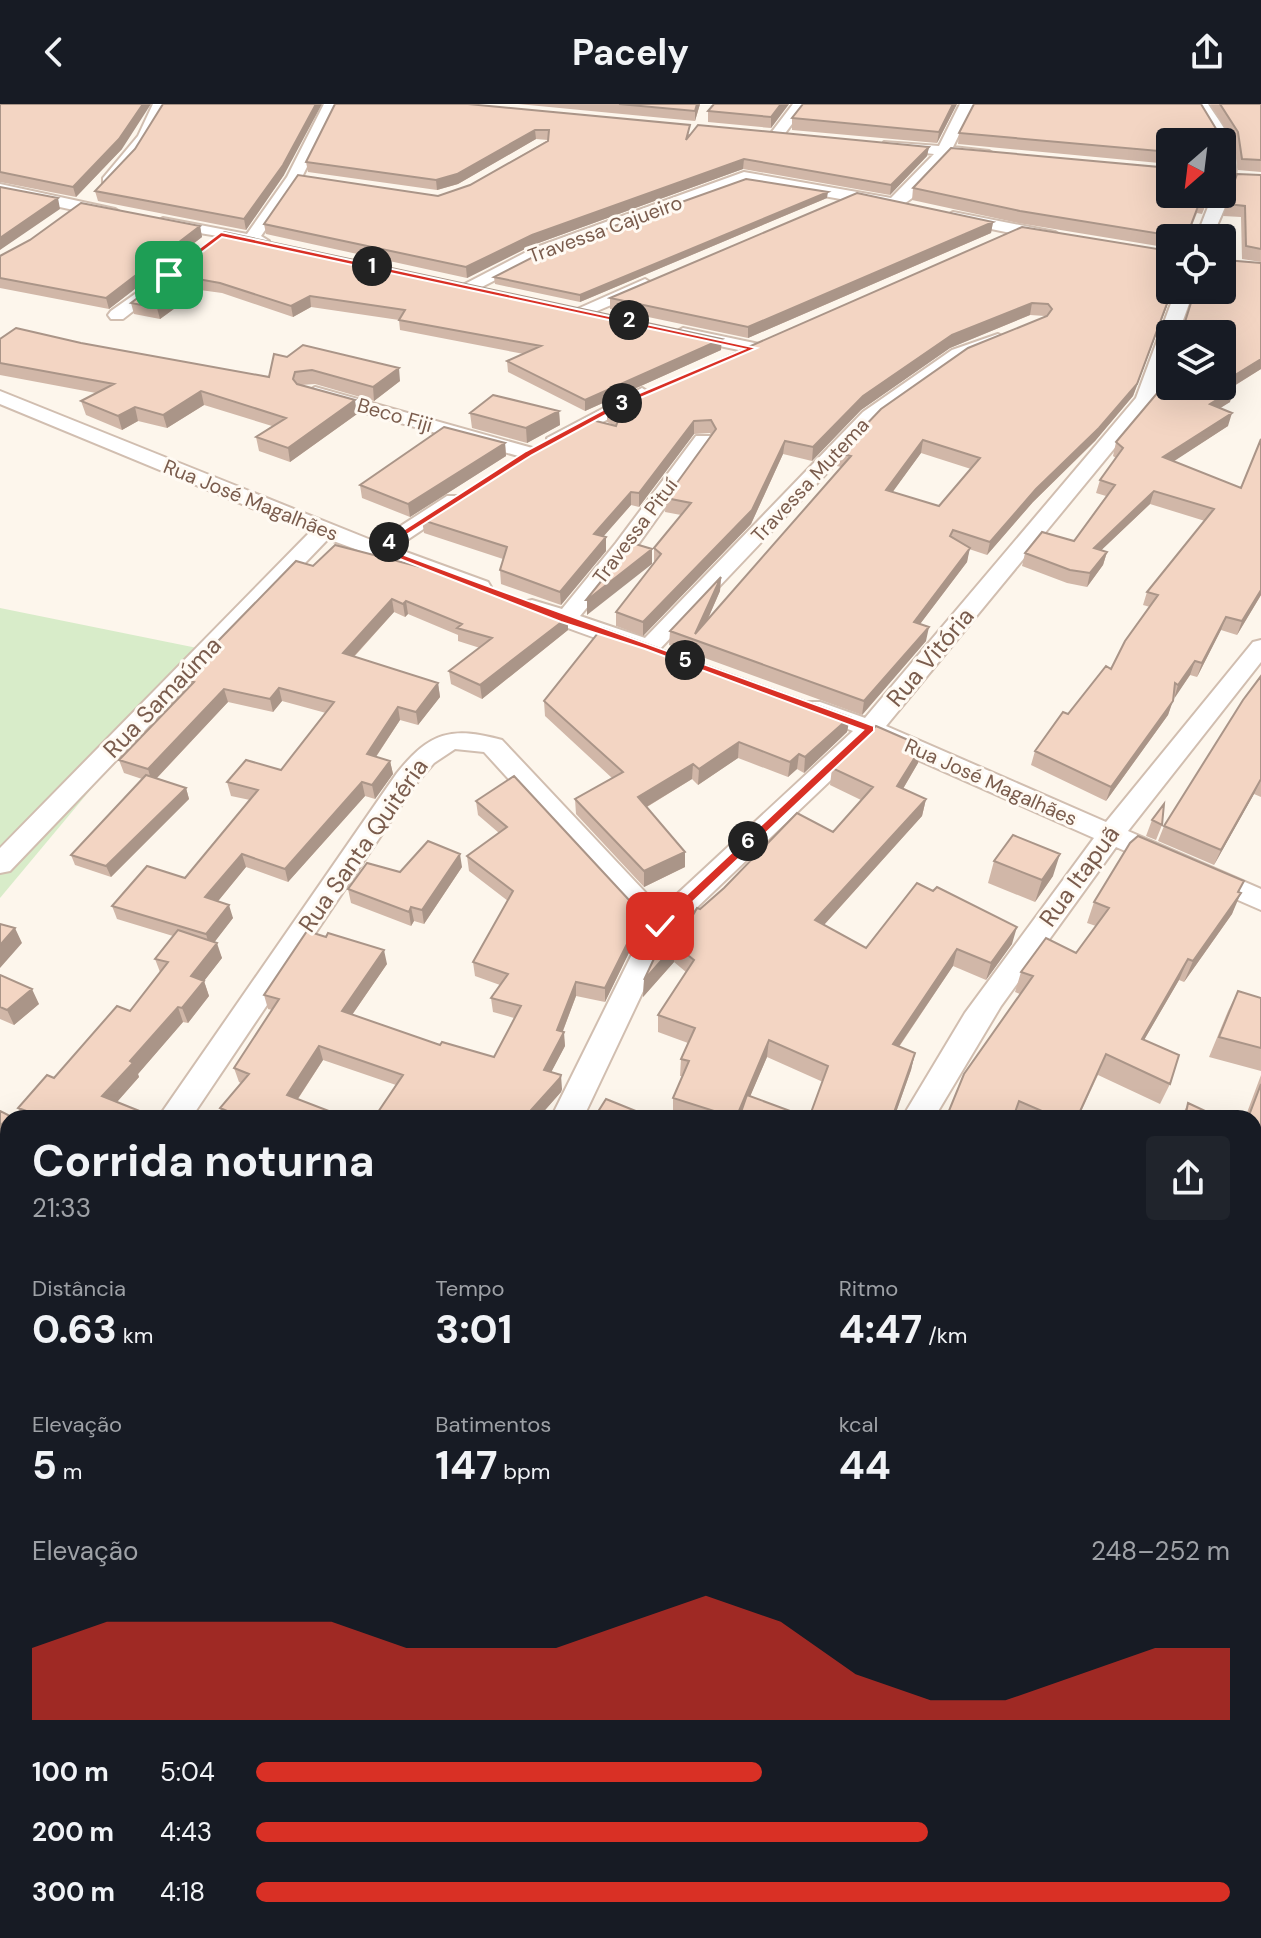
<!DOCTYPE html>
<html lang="pt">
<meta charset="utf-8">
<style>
:root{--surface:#171b24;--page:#20242c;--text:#f1f3f6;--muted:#9ea1a6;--accent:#d93025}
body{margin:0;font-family:"DM Sans",sans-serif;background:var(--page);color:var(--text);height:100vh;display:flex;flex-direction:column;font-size:30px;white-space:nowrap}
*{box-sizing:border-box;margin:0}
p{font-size:26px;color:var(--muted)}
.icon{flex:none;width:44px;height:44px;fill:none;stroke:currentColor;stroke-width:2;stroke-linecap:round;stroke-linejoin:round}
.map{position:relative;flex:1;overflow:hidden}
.drawer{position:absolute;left:0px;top:1006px;width:1262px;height:828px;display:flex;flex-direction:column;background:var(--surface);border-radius:24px 24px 0 0;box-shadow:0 8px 32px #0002}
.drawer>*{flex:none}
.needle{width:52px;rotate:208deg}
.tools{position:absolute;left:1156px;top:24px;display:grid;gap:16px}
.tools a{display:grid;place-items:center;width:80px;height:80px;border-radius:8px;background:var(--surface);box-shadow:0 8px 32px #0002;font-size:40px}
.pin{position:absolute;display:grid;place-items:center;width:68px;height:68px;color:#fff;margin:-34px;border-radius:16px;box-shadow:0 4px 12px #0006}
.km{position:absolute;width:40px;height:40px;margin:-20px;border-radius:50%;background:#222;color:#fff;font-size:22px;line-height:40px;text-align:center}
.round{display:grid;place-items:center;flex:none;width:84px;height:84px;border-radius:8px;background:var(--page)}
.head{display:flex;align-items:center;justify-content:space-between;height:136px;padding:0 32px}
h1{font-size:44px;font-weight:700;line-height:60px}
.figures{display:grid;grid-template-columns:repeat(3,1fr);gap:12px;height:136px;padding:8px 32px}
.figures div{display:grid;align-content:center}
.figures b{font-size:40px;font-weight:700}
.figures small{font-size:22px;font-weight:400}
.figures p{font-size:22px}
.chart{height:224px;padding:16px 32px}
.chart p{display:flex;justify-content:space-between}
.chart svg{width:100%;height:144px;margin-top:8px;fill:var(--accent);opacity:.7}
ul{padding:0 32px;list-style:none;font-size:26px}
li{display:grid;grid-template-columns:128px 96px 1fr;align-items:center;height:60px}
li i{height:20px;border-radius:10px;background:var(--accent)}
header{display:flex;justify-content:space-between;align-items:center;height:104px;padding:0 32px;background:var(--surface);font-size:36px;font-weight:700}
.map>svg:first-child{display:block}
.green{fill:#d8ecc9}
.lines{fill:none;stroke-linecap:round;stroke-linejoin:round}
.street-casing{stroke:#d1beb0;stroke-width:4}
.street{fill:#fff;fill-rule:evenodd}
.wall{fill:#d1b7a8;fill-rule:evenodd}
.shaded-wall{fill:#aa9588}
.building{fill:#f3d5c3;stroke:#aa9588;stroke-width:2;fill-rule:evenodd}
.route{fill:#d93025;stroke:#fff;stroke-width:2}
.labels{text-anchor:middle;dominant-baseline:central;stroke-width:6;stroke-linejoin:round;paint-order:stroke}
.far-street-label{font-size:20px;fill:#7a5c4d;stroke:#fffaf3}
.street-label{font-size:24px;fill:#7a5c4d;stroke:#fffaf3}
</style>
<header><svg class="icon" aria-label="back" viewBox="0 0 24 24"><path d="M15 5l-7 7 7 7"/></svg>Pacely<svg class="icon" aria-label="share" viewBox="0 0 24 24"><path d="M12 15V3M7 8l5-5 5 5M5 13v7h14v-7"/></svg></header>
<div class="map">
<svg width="1261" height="1834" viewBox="0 0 1261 1834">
<rect width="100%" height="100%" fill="#fdf6ec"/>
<!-- green -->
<path class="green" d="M0,504L207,546L0,794Z"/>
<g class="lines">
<!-- street casing -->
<g class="street-casing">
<path id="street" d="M153,0H167L152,33L113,80H103V74L138,32Z
M324,0H338L302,73L261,132L269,137L267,140L157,122L155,119L163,114L247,130L287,73Z
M793,0H807L783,32H773L771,29Z
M960,0H974L953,43L989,47L996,51L989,55L948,51C936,69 913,102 891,104L745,78L546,150L474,187L468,188L459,183L534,144L744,68L891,94L934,50L889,45L882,41L884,38L939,42Z
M1194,0H1208C1217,14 1228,28 1234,44C1243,72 1222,108 1212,134H1196L1213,90H1222V38H1217Z
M0,80L115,105L123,110L115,115L0,90Z
M953,108L1055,128L1063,133L1055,138L947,116L945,113Z
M162,171L170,176L168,180L123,215H111L108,211L111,207Z
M645,175L653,180L651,184L590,210H578L575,206Z
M1176,186H1194L1178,230H1170V252L1155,295L886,622L1106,718L1253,538L1261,536V558L1128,727L1261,785V806L1116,743L1001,902L934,1014H902L965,909L1094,734L873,636L671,828L583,1014H551L645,824L484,648L455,645L434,659L415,681L191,1014H158L397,669C430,628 451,622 502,636L661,805L853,627L802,608L799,603L802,598H820L865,614L1136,294Z
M683,224L759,240L762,244L753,249L677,233L674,229Z
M998,230L1007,235L1004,239L964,254L877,316L657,548C637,553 549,516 524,508L521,503L524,498L532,496L562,505L616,439L696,332H710L713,336L710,340L632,449L580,512L645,534L863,308L952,246Z
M315,283L536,345L539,349L529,355L308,293L306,289Z
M642,284L651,290L649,294L564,338H550L547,334Z
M0,287L376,438L447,392H461L464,396L461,400L395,444L488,478L491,483L488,488H472L328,435L10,767L0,769V744L310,428L0,300Z
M8,1240V1283L0,1286V1243Z
M1261,1597V1733L1254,1736V1600Z
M1254,1806L1261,1809V1834H1222L1223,1826H1254Z
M151,1826H198L195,1834H148Z
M647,1826H693L690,1834H644Z"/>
</g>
<!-- street -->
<use href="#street" class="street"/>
</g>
<!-- wall -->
<path class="wall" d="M0,0L122,45L76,93L0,78Z
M335,0L690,30L929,43L927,52L890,91L743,65L533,141L467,174L266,130L264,120L438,92L470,81L548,36L536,35L458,80L437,86L308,68L306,58Z
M518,0H700L695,17Z
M789,0L771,24L708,18V7Z
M803,0H957L937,39L792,26V14Z
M974,0H1201L1218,28L1222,30V77V38H1170V60L958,40L959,29Z
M1210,0H1261V68L1238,66L1235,39Z
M135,45L284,71L246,126L98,97L95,87Z
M1261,71V158L1242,155L1241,113L1223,112L1227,100Z
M913,84L1210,90L1202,110L1197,109L1187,134H1170V144L1018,119L912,96Z
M827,94L580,198L495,180L494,173Z
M993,118L991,129L748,234L610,205V194Z
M200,122L202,133L109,205L0,184V152Z
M1022,123L1170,186H1173L1133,292L1095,337L1033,398L987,451L969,445L967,458L920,520L926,537L862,611L669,541L670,527L721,473L720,487L707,517L841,363L837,362L839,349L1045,212L1030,211L950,244L861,306L812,357L783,350L751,420L643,532L616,522V508L655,458L654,457V444L681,411L665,408L666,394L711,331L710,329L694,330L639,403L631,401L603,433L606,447L561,501L501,480L500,466L503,455L424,429L422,416L613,321L607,318V305ZM921,349L971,365L939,402L892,388Z
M224,128L721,246L585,307L508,268L507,257L524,250L400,226L399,216L311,203L293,213L222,189L200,186L160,215L134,210L131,199Z
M1225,156L1261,159V265L1231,284L1230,298L1220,304L1228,322L1173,357L1241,384L1261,491L1237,531L1221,526L1197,573L1190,571L1173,595L1168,611L1106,697L1031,661L1035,647L1068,610L1111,565L1150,503L1143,501L1147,488L1205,417L1150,400L1101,446L1107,448L1103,461L1087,483L1067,479L1022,462L1025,449L1074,437L1106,392L1096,389L1100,376L1116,354L1113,352L1116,338L1159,287L1185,218Z
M0,235L81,239L269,273L274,250L400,277L374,297L315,280L301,281L357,310L290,358L259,347L256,333L272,322L204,301L167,324L138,317L122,326L86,311L81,297L96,289L0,271Z
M559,307L560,321L527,339L472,324L470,309Z
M505,339L506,352L410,413L362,394L360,381Z
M313,462L568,526L482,595L451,580L449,567L480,544L458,537V531L408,510L405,513L394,508L354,553L438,579L440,593L418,621L400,616L376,653L390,657L393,670L375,695L365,692L288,778L246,763L218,797L233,814L214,838L222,854L204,877L209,892L188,919L183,918L138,970L139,973L117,998L149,1014H24L18,1004L54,974L130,907L160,868L155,855L173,832L117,815L112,802L185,774L250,696L231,692L227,678L281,666L326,609L282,597L273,608L228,598L157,674L186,684L189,695L111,773L75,761L71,751L142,675L124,669L119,656L185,588L181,575Z
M1261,572V693L1254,690L1214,761L1158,737L1164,722Z
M544,597L850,613L847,628L804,669L797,665L788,673L738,654L698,681L692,675L647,703L685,748V763L644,783L576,710L575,695L612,674L545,612Z
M922,642L918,659L903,685L926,695L922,712L824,821L866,844L1012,840L986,876L953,862L899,943L915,949L911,966L894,1014H684L673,1010V994L682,972H680L681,955L688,939L658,928V911L686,868L674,858L643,893L644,876L700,805L833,728L861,696L830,681L832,664ZM767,953L823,978L809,1014L750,992Z
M476,697L642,810L641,824L605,898L576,892L563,927L565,942L551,968L562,985L561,988L538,1014H374L396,981L323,956L298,995L223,1012L220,1004L241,979L239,978L234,964L272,906L268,905L264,891L387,860L352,911L440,941L494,953L514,914L493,908L491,894L500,881L475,872L473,858L508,797L469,767L467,752L499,729L478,711Z
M1152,716L1162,721L1156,736L1146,732Z
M994,757L1053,772L1035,798L988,779Z
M462,763L424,820L414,817L411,822L351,799L348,785L400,768Z
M1239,788L1232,810L1184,878L1179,876L1144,936L1170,980L1160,1000L1098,971L1078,1014H946L1020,890L1015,888L1021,868L1076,849L1096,822L1087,819L1094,798Z
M0,871L39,900L14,921L0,915Z
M1238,887L1261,894V967L1209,953L1228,907Z
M1261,971V1123L1254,1120V1014H1245Z
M1188,999L1185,1014H1181Z
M0,1389L8,1393V1478L0,1474Z
M0,1494L8,1499V1564L0,1559Z
M377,1826H573L570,1834H390Z
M1101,1826H1199L1198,1834H1099Z"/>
<!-- shaded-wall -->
<path class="shaded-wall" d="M143,0H151L122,45L76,93L73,83Z
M316,0H322L284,71L246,126L244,115Z
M697,0H700L695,17V7Z
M781,0H789L771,24V13Z
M953,0H957L937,39L939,28Z
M535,26L536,35L458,80L437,86L436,76Z
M929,43L927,52L890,91L891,81Z
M744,55L743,65L533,141L467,174L466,163L532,131Z
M828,88L827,94L580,198V191Z
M58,94L60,105L0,146V134Z
M993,118L991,129L748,234V223Z
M200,122L202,133L109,205L106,194Z
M198,175L200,186L160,215L157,204Z
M1172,186H1173L1133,292L1095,337L1033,398L987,451L990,438Z
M310,192L311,203L293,213L291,202Z
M1032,199L1030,211L950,244L861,306L812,357L813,343L863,292L952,231Z
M722,235L721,246L585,307V296Z
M1261,255V265L1216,293L1222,282V279Z
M399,264L400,277L374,297L373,283Z
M1234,285L1230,298L1206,313L1210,300Z
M201,287L204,301L167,324L163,311Z
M355,296L357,310L290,358L288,344Z
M135,303L138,317L122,326L118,312Z
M559,307L560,321L527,339L526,324Z
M1232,309L1228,322L1159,367L1163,353Z
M694,317V330L639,403V389Z
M923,336L921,349L884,400L886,386Z
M785,337L783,350L751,420L643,532V518Z
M505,339L506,352L410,413L408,400Z
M1154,387L1150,400L1090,457L1094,444Z
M631,388V401L594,443V430Z
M606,433V447L561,501L560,488Z
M970,444L967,458L911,532L914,518Z
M652,445V460L587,511V496Z
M1107,448L1103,461L1087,483L1090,469Z
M721,473L720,487L698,537L695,530Z
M1261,486V491L1237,531L1242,517Z
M392,495L394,508L345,562L343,549Z
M406,497L408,510L405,513L403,500Z
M568,513V526L482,595L480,581Z
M1226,513L1221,526L1197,573L1202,559Z
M929,523L926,537L862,611L864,597Z
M1195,557L1190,571L1174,595L1178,581Z
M438,579L440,593L418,621L416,608Z
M279,584L282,597L273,608L270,595Z
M224,585L228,598L152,679L148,665Z
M1173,597L1168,611L1106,697L1111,683Z
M398,603L400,616L369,663L367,650Z
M850,613L847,628L804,669L805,653Z
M739,638L738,654L698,681L699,665Z
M922,642L918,659L894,700L897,682Z
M799,650L797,665L788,673L790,658Z
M390,657L393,670L375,695L372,681Z
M693,660L692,675L638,708V693Z
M1261,675L1254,690L1214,761L1221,746Z
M362,678L365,692L288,778L285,765Z
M186,684L189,695L111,773L106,762Z
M926,695L922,712L813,833L815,816Z
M685,748V763L644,783V767Z
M242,750L246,763L210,807L205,793Z
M460,750L462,763L424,820L422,806Z
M1060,750L1053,772L1035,798L1042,776Z
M1241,789L1232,810L1184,878L1193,857Z
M229,801L233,814L210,844L206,830Z
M411,803L414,817L411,822L409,808Z
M642,810L641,824L605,898V884Z
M1017,823L1012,840L986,876L991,859Z
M15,824L22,839L0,864V841Z
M217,839L222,854L204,877L209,892L188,919L182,904L191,872Z
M675,841L674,858L643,893L644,876Z
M957,845L953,862L889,957L893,940Z
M384,846L387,860L345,921L342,907Z
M1188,855L1179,876L1133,955L1142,935Z
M576,878V892L559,937L564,928L565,942L545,980L544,966L557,926Z
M32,885L39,900L14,921L7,906Z
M178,903L183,918L138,970L139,973L109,1007L102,992L130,957Z
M769,936L767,953L741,1014H736Z
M319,942L323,956L291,1005L287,991Z
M915,949L911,966L894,1014H892Z
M561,971L562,985L561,988L538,1014H524Z
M10,1012L11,1014H8V1035L0,1043V1022Z
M3,1075L8,1083V1091L0,1100V1078Z
M0,1183L8,1195L0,1207Z
M8,1464V1476L3,1471Z
M320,1826H328L324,1834H315Z"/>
<!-- building -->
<path class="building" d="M0,0H143L119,35L73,83L0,68Z
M163,0H316L283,61L244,115L95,87L135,45Z
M335,0H468L690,21L686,36L698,21L929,43L891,81L744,55L532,131L466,163L264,120L298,71L438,92L470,81L548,37L549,26H535L457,70L436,76L306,58Z
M619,0H697L695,7Z
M714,0H781L771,13L708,7Z
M803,0H953L939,28L792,14Z
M974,0H1201L1218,28L1222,30V75V38H1170V48L959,29Z
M1220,0H1261V56L1242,55L1238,28Z
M951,44L1170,64V90H1209L1206,98L1200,97L1186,134H1174V132L1020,107L913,84Z
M1237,70L1261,71V145L1246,142L1245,102L1227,100Z
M746,75L828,88L580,191L494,173L547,146Z
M0,83L58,94L0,134Z
M857,89L993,118L748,223L610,194Z
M81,99L200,122L106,194L0,174V152L30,136Z
M1022,123L1170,147V186H1172L1137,280L1099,324L1036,385L990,438L953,426L950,432L970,444L914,518L929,523L864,597L670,527L721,473L695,530L851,352L839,349L881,305L968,244L1047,212L1052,205L1048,200L1032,199L952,231L863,292L813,343L785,337L752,406L643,518L616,508L661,450L654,444L691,399L666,394L716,325L711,316L694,317L639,389L631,388L594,430L606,433L560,488L500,466L507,443L422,416L537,342L588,315L616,322L620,311L607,305ZM923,336L980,354L939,402L886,386Z
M224,128L722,235L585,296L507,257L541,242L399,216L405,206L310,192L291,202L220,179L198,175L157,204L131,199Z
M1222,152L1225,156L1261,159V255L1222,279V230H1177V220L1185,218L1195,186H1222Z
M16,224L81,239L269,273L274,250L287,253L303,241L399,264L373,283L312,266L295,268L293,275L297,280L355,296L288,344L256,333L286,314L201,287L163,311L135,303L118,312L81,297L114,280L0,259V235Z
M1170,257V282H1222V281L1234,285L1210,300L1232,309L1163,353L1241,384L1261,335V486L1242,517L1226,513L1202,559L1195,557L1178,581L1175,579L1173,597L1111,683L1035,647L1063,608L1068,610L1106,562L1111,565L1125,537L1158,491L1147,488L1214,405L1154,387L1094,444L1107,448L1090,469L1070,466L1025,449L1042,428L1074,437L1115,381L1100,376L1123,344L1116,338L1159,287Z
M493,291L559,307L526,324L470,309Z
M444,323L505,339L408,400L360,381Z
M632,439L652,445L587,496H586Z
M335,441L459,473L568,513L480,581L449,567L492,534L457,524L462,520L406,497L403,500L392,495L343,549L438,579L416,608L398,603L367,650L390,657L372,681L362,678L285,765L242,750L205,793L229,801L206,830L112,802L147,762L185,774L258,686L227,678L246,656L281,666L334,598L279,584L270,595L224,585L148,665L119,656L194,578L181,575L296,457L313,462Z
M602,524L850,613L805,653L799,650L790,658L739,638L699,665L693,660L638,693L685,748L644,767L575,695L623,668L544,597Z
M1261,572V675L1221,746L1164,722L1243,596Z
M876,622L922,642L897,682L926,695L815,816L866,844L917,779L933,787L937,783L1017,823L991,859L957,845L893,940L915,949L892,1014H739L747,991L809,1014L828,962L769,936L736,1014L673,994L689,957L681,955L695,924L658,911L694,856L675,841L644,876L674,812L688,820L697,804L700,805L724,784L797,709L833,728L873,683L832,664Z
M146,671L186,684L106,762L71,751Z
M514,672L642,810L605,884L576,878L557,926L564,928L544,966L561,971L560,974L524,1014H374L403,971L319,942L287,991L347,1014H221L227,1007L220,1004L249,970L234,964L279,895L264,891L307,827L326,833L328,829L384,846L342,907L440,941L442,938L494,953L521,902L491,894L508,870L473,858L513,787L467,752L507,723L476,697Z
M1164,700L1162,721L1152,716Z
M1013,731L1060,750L1042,776L994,757Z
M1138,732L1244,777L1238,788L1241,789L1193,857L1188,855L1142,935L1179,951L1170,980L1106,950L1077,1014H1058L1019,997L1013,1014H946L964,970L1033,872L1021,868L1046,834L1076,849L1109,804L1094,798L1130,739Z
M428,737L460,750L422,806L411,803L409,808L348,785L367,759L400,768Z
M0,820L15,824L0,841Z
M178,826L217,839L191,872L204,877L182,904L178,903L130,957L133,959L102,992L147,1010L144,1014H46L18,1004L47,971L54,974L117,902L130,907L168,858L155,855Z
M0,871L32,885L7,906L0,903Z
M1238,887L1261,894V944L1219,933Z
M1261,980V1099L1254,1096V1014H1248Z
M606,995L653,1014H594Z
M1188,999L1220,1014H1185Z
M0,1007L10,1012L0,1022Z
M0,1389L8,1393V1464L3,1471L0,1469Z
M0,1494L8,1499V1560L0,1556Z
M8,1740V1772L0,1767V1751Z
M223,1826H320L315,1834H219Z
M382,1826H570L567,1834H390L391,1831Z
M844,1826H923L921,1834H842Z
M1109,1826H1199L1198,1834H1107Z"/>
<!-- route -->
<path class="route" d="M221,128L757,244L624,301L532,351L386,444C548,506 712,562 874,622V627L664,825H655L653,822L863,626L645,545L561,518L374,445L526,347L618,298L744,245L222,133L171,172H166V169Z"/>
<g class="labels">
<!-- far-street labels -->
<g class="far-street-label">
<text transform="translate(605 125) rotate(-20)">Travessa Cajueiro</text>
<text transform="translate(395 311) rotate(16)">Beco Fiji</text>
<text transform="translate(810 376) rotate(-47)">Travessa Mutema</text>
<text transform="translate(251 396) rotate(22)">Rua José Magalhães</text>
<text transform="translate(635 427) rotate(-53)">Travessa Pituí</text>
<text transform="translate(991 678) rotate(24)">Rua José Magalhães</text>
</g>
<!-- street labels -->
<g class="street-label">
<text transform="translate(930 553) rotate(-50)">Rua Vitória</text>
<text transform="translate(162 593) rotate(-46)">Rua Samaúma</text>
<text transform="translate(363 741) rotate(-55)">Rua Santa Quitéria</text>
<text transform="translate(1079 772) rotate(-54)">Rua Itapuã</text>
</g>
</g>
</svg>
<div class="tools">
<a><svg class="needle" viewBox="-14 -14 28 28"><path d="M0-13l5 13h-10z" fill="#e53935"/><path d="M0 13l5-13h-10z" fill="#9ea1a6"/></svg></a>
<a><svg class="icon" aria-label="locate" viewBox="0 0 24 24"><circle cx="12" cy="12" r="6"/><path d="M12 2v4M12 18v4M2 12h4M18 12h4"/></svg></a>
<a><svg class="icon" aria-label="layers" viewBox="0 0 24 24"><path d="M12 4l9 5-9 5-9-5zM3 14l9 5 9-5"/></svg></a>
</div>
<div class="pin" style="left:169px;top:171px;background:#1e9e55"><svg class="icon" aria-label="arrive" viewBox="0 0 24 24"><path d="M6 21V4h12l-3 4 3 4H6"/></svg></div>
<div class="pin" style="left:660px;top:822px;background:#d93025"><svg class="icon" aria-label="check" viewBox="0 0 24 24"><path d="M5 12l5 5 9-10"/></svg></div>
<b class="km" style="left:372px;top:162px">1</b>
<b class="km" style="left:629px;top:216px">2</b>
<b class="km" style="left:622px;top:299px">3</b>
<b class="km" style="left:389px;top:438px">4</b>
<b class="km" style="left:685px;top:556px">5</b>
<b class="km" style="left:748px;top:737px">6</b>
<section class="drawer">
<div class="head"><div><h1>Corrida noturna</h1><p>21:33</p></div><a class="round"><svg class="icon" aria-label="share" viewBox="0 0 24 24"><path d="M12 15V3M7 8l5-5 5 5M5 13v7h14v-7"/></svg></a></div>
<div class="figures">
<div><p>Distância</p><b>0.63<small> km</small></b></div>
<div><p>Tempo</p><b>3:01</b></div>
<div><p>Ritmo</p><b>4:47<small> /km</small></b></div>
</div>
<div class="figures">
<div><p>Elevação</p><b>5<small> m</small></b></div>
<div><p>Batimentos</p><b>147<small> bpm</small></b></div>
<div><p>kcal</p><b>44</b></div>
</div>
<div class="chart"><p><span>Elevação</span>248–252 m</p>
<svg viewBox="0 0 160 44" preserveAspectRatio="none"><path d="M0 44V22L10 14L20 14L30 14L40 14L50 22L60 22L70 22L80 14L90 6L100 14L110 30L120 38L130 38L140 30L150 22L160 22V44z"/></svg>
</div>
<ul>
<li><b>100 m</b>5:04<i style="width:52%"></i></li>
<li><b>200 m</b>4:43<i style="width:69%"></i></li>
<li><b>300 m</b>4:18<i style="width:100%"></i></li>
</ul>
</section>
</div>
